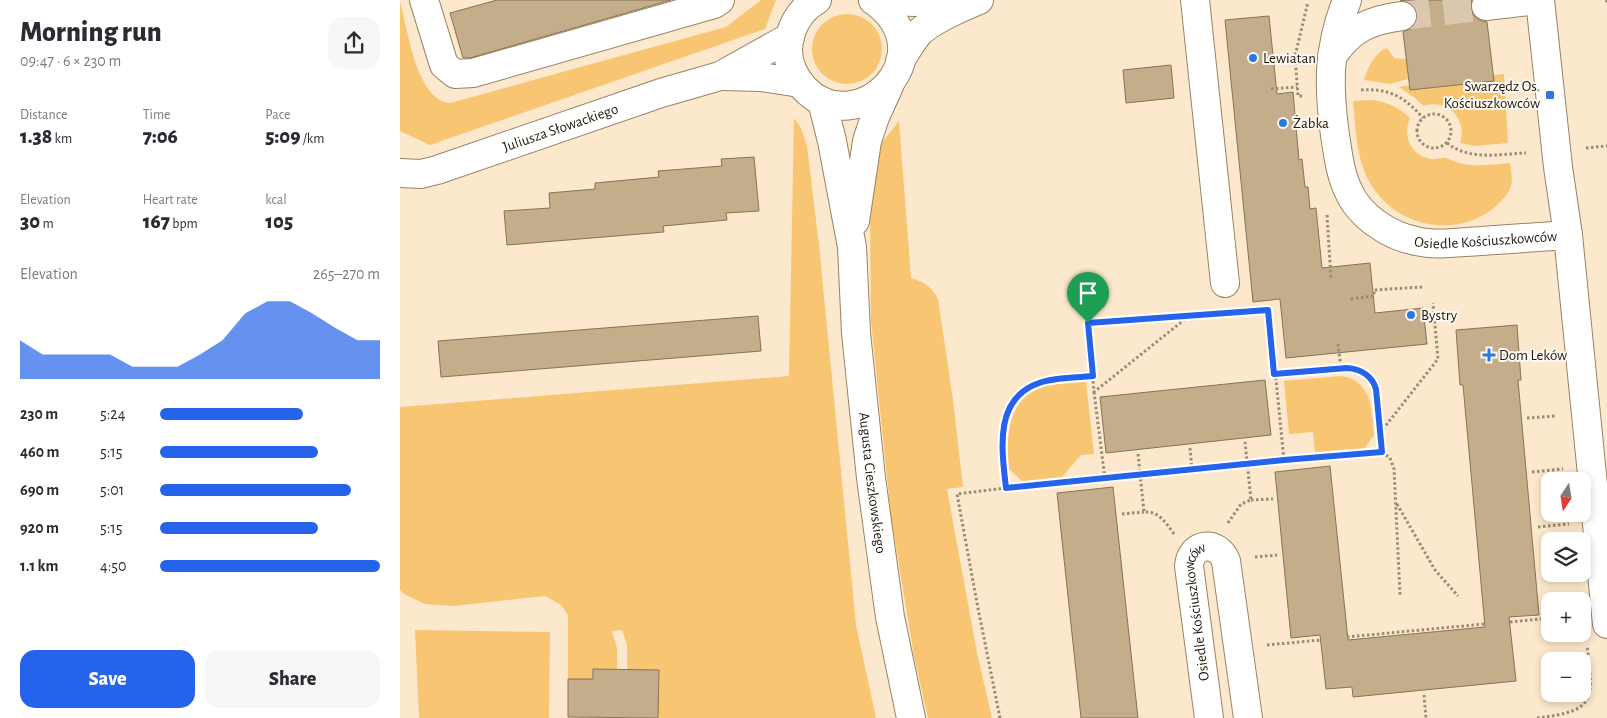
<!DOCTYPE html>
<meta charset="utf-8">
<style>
:root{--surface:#fff;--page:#f7f7f7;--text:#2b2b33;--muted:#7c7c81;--accent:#2563eb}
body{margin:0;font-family:"Alegreya Sans",sans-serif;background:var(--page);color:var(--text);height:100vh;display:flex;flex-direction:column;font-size:19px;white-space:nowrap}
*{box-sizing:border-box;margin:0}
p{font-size:16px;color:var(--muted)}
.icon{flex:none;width:28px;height:28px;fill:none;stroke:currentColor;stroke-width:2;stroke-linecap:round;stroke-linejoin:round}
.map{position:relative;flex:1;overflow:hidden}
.details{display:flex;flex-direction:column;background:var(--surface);width:400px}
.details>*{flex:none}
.needle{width:32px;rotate:192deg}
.fabs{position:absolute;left:1141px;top:472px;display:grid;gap:10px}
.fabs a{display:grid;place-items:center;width:50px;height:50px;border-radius:10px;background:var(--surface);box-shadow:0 2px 8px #0003;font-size:25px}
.pin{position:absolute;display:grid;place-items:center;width:42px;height:42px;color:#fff;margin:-51px -21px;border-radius:50% 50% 50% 0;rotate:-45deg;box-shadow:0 0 5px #0007}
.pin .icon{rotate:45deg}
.round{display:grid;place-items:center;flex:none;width:52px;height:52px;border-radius:15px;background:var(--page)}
.headline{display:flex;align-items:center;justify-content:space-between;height:85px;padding:0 20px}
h1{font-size:28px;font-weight:800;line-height:38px}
.figures{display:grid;grid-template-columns:repeat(3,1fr);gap:8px;height:85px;padding:5px 20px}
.figures div{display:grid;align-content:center}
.figures b{font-size:21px;font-weight:800}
.figures small{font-size:14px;font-weight:400}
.figures p{font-size:14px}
.chart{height:140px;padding:10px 20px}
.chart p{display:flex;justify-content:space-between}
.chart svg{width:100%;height:90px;margin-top:5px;fill:var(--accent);opacity:.7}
.cta{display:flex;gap:10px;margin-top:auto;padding:10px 20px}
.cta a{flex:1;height:58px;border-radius:15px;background:var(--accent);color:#fff;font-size:20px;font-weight:800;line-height:58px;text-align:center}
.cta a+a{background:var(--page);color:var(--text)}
ul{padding:0 20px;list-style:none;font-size:16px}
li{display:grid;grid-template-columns:80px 60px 1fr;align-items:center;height:38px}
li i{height:12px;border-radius:6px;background:var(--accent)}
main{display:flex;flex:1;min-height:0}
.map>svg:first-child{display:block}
.green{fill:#f8c573}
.building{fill:#c3ad8a;stroke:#887352}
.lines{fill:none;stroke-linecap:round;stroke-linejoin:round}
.minor-tunnel{stroke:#dbc9af;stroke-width:28;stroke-dasharray:28 14;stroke-linecap:butt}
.minor-casing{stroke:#998362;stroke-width:30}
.path{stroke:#9b8c77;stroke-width:3;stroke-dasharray:2.5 2.5;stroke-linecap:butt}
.minor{stroke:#fff;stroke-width:28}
.route-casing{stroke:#fff;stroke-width:10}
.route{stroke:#2563eb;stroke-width:6}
.poi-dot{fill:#2a77e2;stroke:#fdf8f1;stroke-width:2}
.labels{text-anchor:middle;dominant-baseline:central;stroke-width:4;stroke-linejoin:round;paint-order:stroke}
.poi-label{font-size:15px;fill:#20180b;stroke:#fdf8f1;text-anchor:start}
.street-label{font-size:15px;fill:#20180b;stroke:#fdf8f1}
</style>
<main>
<section class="details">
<div class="headline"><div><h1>Morning run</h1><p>09:47 · 6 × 230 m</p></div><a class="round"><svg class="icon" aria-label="share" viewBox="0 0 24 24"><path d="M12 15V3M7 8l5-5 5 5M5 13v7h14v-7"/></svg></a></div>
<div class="figures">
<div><p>Distance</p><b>1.38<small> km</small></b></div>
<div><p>Time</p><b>7:06</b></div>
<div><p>Pace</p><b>5:09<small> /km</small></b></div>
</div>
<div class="figures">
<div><p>Elevation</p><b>30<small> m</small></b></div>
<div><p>Heart rate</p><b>167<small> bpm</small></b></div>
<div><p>kcal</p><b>105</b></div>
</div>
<div class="chart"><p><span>Elevation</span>265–270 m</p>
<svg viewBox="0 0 160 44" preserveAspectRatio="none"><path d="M0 44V25L10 32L20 32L30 32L40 32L50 38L60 38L70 38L80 32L90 25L100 12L110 6L120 6L130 12L140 19L150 25L160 25V44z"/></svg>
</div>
<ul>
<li><b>230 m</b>5:24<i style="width:65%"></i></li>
<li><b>460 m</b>5:15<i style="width:72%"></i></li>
<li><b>690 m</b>5:01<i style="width:87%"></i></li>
<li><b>920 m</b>5:15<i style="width:72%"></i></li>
<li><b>1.1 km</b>4:50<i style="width:100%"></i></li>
</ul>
<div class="cta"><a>Save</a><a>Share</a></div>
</section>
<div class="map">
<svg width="1207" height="718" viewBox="0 0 1207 718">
<rect width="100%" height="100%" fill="#fce8cc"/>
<!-- green -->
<path class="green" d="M361,0H376L365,29L30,145L0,131V2C8,29 16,100 50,103L326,27Z
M412 49a35 35 0 1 1 70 0a35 35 0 1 1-70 0Z
M987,48L994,58L1006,59L1008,79L990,84L964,80C967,69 975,52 987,48Z
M1104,74L1108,143L1074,146L1060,143C1068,119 1048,98 1023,106L1015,98L999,87L1009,85L1010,90L1093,81V75Z
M970,100C985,101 999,107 1010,118C1002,136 1011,156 1031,159C1036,160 1042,157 1046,158C1052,160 1057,163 1064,164C1079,167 1095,164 1110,163C1111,171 1113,179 1111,186C1108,195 1101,201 1095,207C1059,238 1000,228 974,189C956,164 956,131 953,101Z
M394,118L401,128L407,146L419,245L456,625L476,718H258V670H227V645L222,630L212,631L217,648V669H194L193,679H168V615L161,605L145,596L53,606L25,604L4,594L0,590V407L389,376Z
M499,121L511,278C524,282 532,287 538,299L553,400L563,487L547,489L577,653L592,718H528L514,656L491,517L471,321L470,219L472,175L480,145Z
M940,376C972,379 972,410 974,435L965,448L915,452L913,432L889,434L884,381Z
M686,382L694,454L681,455L662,477L622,481L609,469C606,438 607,397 644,387C657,383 673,383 686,382Z
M15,630L150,632L149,718H19Z"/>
<!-- building -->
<path class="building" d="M97,0H271L70,58H63L50,13Z
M1000,0H1072L1071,8L1073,15L1079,20L1087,22L1094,81L1010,90L1003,32L1012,28L1016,22L1017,14L1014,6L1008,2Z
M869,16L877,94L893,92L899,160L902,159L905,187H908L910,209L916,208L922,268L970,263L975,313L1023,308L1027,344L886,358L880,299L853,302L825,20Z
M771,65L774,98L726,103L723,70Z
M354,157L359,211L326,213L327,220L263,226L264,232L107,245L104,211L150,208L149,193L195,189V183L259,177L258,171L322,166L321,159Z
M358,316L361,351L41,377L38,341Z
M1117,325L1121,380H1118L1139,615L1109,617L1116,681L953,697L952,687L926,689L920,635L891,638L875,472L930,466L948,640L1085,627L1063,385H1060L1056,330Z
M865,380L871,435L706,453L700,397Z
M713,487L738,718H681L657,493Z
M193,669L259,670L258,718L168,717V679H193Z"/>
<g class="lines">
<!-- minor-tunnel -->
<path class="minor-tunnel" d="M1002,16L1086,6"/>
<!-- minor casing -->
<g class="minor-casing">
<g id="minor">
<path d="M24,0L44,65L55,74L73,73L314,4L320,0"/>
<path d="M417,0C399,10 389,29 388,50C388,64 395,78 404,88C456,144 550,55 473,0"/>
<path d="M473,0L514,2L555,0"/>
<path d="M795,0L825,283"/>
<path id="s1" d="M947,0C928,48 928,85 935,135C938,154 940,173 948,190C959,216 989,236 1016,241C1037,246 1059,242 1081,241C1110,239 1139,237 1168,235"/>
<path d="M1140,0L1158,167L1168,235L1207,624"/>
<path d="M1086,6L1139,0"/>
<path d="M932,57C950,29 970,20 1002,16"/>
<path d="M500,61C506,52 511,42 518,34C528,22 564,6 579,0"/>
<path d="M322,76L361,77L400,83"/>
<path id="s2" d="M422,101L432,141L452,247L456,333L471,478L490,617L511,718"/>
<path id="s3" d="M0,173L21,174L37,170L261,93L320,76L390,37"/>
<path d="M455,221L467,141L475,117L490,84"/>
<path id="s4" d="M809,718L789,566C791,542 818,540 826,561L848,718"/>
</g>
</g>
<!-- path -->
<path class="path" d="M1206,0L1207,2
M871,89L897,87
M961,90C989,88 1005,97 1023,118
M902,96H898L895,56L908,2
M1017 131a17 17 0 1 1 34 0a17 17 0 1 1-34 0Z
M1047,143C1070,161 1099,154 1126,153
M1186,148L1207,146
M927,215L931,279
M951,299L974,296V290L1022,287
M832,313L869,310L884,460L982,452L980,433L1038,359L1033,303
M789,316L694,392L688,323L823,313
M938,344L941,368
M874,374L947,367C983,371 978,406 980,433
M693,376C675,378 655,377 639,383C593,399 602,452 606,488L705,479L694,392
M1127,418L1156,416
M790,448L792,470
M982,452L990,458L994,469L1000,595
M738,454L744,512C759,511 766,523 774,534
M1132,472L1163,469
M705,479L884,460
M851,500L873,499
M997,504L1035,570L1058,596
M722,514L744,512
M828,523L841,504L851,500L845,442
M1138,527L1169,524
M855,557L877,555
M1110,622L1150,618
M947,637L1084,624
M867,645L921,640
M1024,695L1026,718
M600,718L577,603L557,494L606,488
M1137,718C1198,711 1193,699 1187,645"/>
<!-- minor -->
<use href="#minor" class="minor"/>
</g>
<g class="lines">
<!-- route casing -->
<g class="route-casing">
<path id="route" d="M868,310L874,374L947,368C961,369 972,376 976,389L982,452L884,460L606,488C602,451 593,399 639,383C655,377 675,378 693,376L688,323Z"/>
</g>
<!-- route -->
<use href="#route" class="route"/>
</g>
<!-- markers -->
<g class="poi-dot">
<circle cx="853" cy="58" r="5"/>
<rect x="1145" y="90" width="10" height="10" rx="2.5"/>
<circle cx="883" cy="123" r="5"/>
<circle cx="1011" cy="315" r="5"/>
<path d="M1086.5 347.5h5v5h5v5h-5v5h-5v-5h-5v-5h5z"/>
</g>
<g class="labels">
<!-- poi labels -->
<g class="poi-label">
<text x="863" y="58">Lewiatan</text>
<text x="1140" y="86" text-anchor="end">Swarzędz Os.<tspan x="1140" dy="17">Kościuszkowców</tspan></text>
<text x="893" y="123">Żabka</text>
<text x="1021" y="315">Bystry</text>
<text x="1099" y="355">Dom Leków</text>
</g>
<!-- street labels -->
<g class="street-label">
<text stroke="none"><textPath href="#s3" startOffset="168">Juliusza Słowackiego</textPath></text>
<text stroke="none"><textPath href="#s1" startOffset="352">Osiedle Kościuszkowców</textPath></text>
<text stroke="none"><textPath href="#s2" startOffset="386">Augusta Cieszkowskiego</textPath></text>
<text stroke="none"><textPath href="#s4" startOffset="109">Osiedle Kościuszkowców</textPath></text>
</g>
</g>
</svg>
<div class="fabs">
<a><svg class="needle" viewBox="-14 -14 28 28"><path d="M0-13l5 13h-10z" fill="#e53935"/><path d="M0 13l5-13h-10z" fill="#7c7c81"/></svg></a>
<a><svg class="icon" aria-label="layers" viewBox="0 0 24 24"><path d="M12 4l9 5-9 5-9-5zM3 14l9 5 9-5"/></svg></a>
<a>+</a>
<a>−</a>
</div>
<div class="pin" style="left:688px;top:323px;background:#1e9e55"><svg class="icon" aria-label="arrive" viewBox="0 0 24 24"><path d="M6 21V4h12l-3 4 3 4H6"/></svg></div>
</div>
</main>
